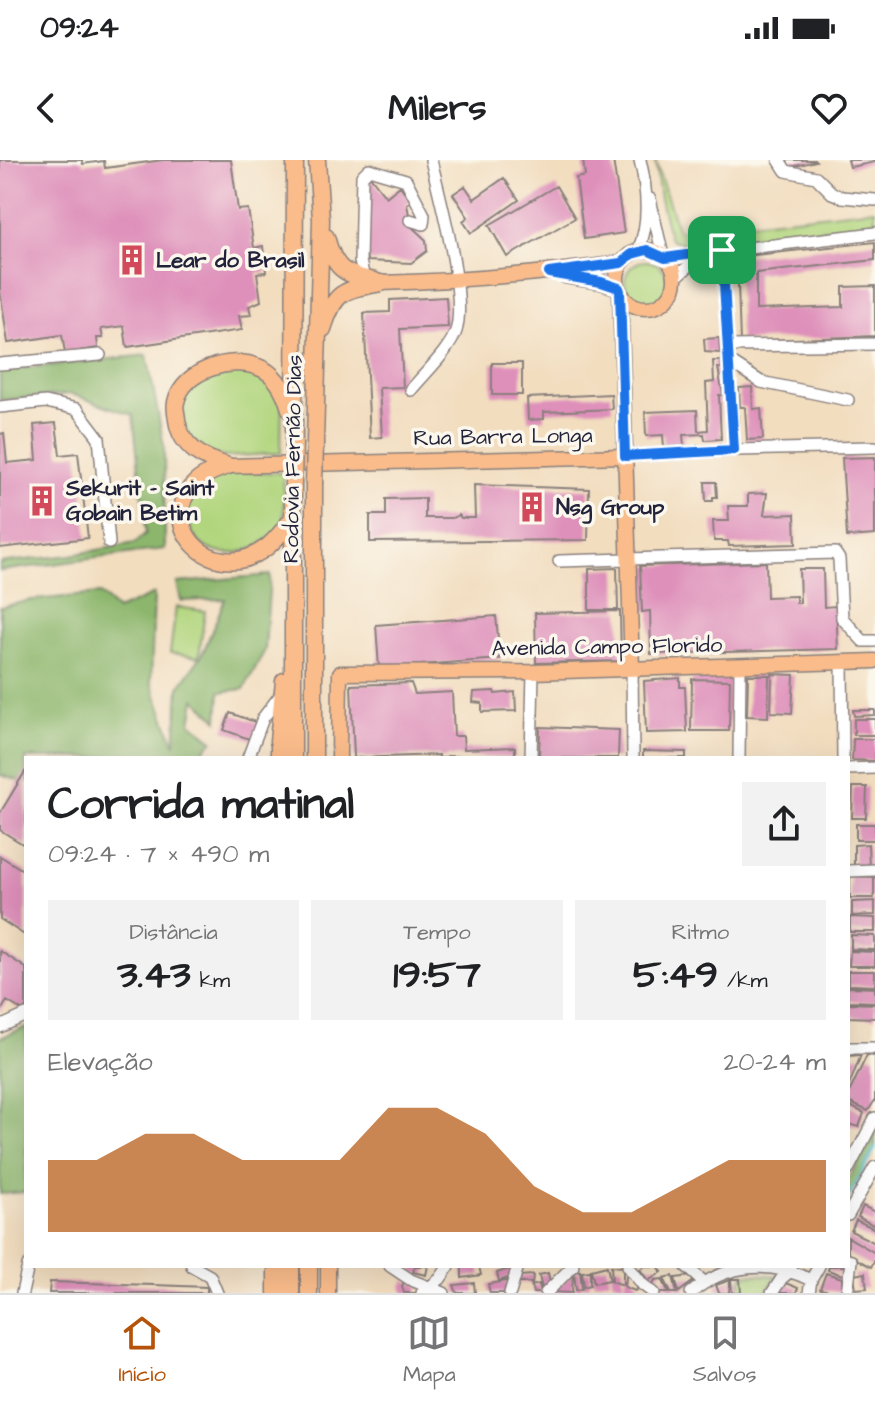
<!DOCTYPE html>
<html lang="pt">
<meta charset="utf-8">
<style>
:root{--surface:#fff;--page:#f2f2f2;--text:#202124;--muted:#757577;--line:#e0e0e0;--accent:#b45309}
body{margin:0;font-family:"Architects Daughter",sans-serif;background:var(--page);color:var(--text);height:100vh;display:flex;flex-direction:column;font-size:30px;white-space:nowrap}
*{box-sizing:border-box;margin:0}
p{font-size:26px;color:var(--muted)}
.icon{flex:none;width:44px;height:44px;fill:none;stroke:currentColor;stroke-width:2;stroke-linecap:round;stroke-linejoin:round}
.map{position:relative;flex:1;overflow:hidden}
.sheet{position:absolute;left:24px;top:596px;width:826px;height:512px;display:flex;flex-direction:column;background:var(--surface);border-radius:0px;box-shadow:0 8px 32px #0002}
.sheet>*{flex:none}
.pin{position:absolute;display:grid;place-items:center;width:68px;height:68px;color:#fff;margin:-34px;border-radius:16px;box-shadow:0 4px 12px #0006}
.round{display:grid;place-items:center;flex:none;width:84px;height:84px;border-radius:0px;background:var(--page)}
.summary{display:flex;align-items:center;justify-content:space-between;height:136px;padding:0 24px}
h1{font-size:44px;font-weight:700;line-height:60px}
.figures{display:grid;grid-template-columns:repeat(3,1fr);gap:12px;height:136px;padding:8px 24px}
.figures div{display:grid;align-content:center;border-radius:0px;background:var(--page);text-align:center}
.figures b{font-size:40px;font-weight:700}
.figures small{font-size:22px;font-weight:400}
.figures p{font-size:22px}
.chart{height:224px;padding:16px 24px}
.chart p{display:flex;justify-content:space-between}
.chart svg{width:100%;height:144px;margin-top:8px;fill:var(--accent);opacity:.7}
.status{display:flex;justify-content:space-between;align-items:center;height:56px;padding:0 40px;background:var(--surface);direction:ltr}
.status svg{height:22px;fill:currentColor}
header{display:flex;justify-content:space-between;align-items:center;height:104px;padding:0 24px;background:var(--surface);font-size:36px;font-weight:700}
.dock{display:flex;justify-content:space-around;align-items:center;height:112px;border-top:2px solid var(--line);background:var(--surface);font-size:22px;color:var(--muted)}
.dock a{display:grid;justify-items:center;gap:4px}
.dock .selected{color:var(--accent)}
.map>svg:first-child{display:block}
.green{fill:#b1d57d;stroke:#6a7c5c;stroke-width:2}
.forest{fill:#8cb66c;stroke:#576c54;stroke-width:2}
.lines{fill:none;stroke-linecap:round;stroke-linejoin:round}
.stream{stroke:#55bed1;stroke-width:3}
.building{fill:#de8fba}
.minor-casing{stroke:#8a807d;stroke-width:14}
.major-casing{stroke:#8a807d;stroke-width:17}
.highway-casing{stroke:#8a807d;stroke-width:19}
.minor{stroke:#fff;stroke-width:11}
.major{stroke:#fabc8b;stroke-width:14}
.highway{stroke:#fabc8b;stroke-width:16}
.highway-bridge-casing{stroke:#8a807d;stroke-width:19;stroke-linecap:butt}
.highway-bridge{stroke:#fabc8b;stroke-width:16}
.route-casing{stroke:#fff;stroke-width:16}
.route{stroke:#1a73e8;stroke-width:10}
.labels{text-anchor:middle;dominant-baseline:central;stroke-width:7;stroke-linejoin:round;paint-order:stroke}
.poi-label{font-size:22px;font-weight:bold;fill:#22223b;stroke:#fbf7ec;text-anchor:start}
.street-label{font-size:22px;fill:#22223b;stroke:#fbf7ec}
</style>
<div class="status"><b>09:24</b><svg viewBox="0 0 49 12"><path d="M0 12V9h3v3zM5 12V6h3v6zM10 12V3h3v9zM15 12V0h3v12zM26 1h20v11H26zM47 4h2v5h-2z"/></svg></div>
<header><svg class="icon" aria-label="back" viewBox="0 0 24 24"><path d="M15 5l-7 7 7 7"/></svg>Milers<svg class="icon" aria-label="heart" viewBox="0 0 24 24"><path d="M12 20l-8-8c-3-5 5-10 8-4 3-6 11-1 8 4z"/></svg></header>
<div class="map">
<svg width="875" height="1133" viewBox="0 0 875 1133">
<rect width="100%" height="100%" fill="#fbf7ec"/>
<filter id="ink" filterUnits="userSpaceOnUse"><feTurbulence type="fractalNoise" baseFrequency=".0125" numOctaves="2"/><feDisplacementMap in="SourceGraphic" scale="16" xChannelSelector="R" yChannelSelector="G"/><feConvolveMatrix kernelMatrix="1 2 1 2 8 2 1 2 1" color-interpolation-filters="sRGB"/></filter>
<filter id="wash" filterUnits="userSpaceOnUse"><feTurbulence type="fractalNoise" baseFrequency=".006" numOctaves="4" result="noise"/><feDisplacementMap in="SourceGraphic" scale="32" xChannelSelector="R" yChannelSelector="G"/><feGaussianBlur stdDeviation="1.8" result="paint"/><feColorMatrix in="noise" values="0 0 0 0 0 0 0 0 0 0 0 0 0 0 0 0 0 1.4 0 .05"/><feComposite in="paint" operator="in"/></filter>
<g filter="url(#wash)">
<rect width="100%" height="100%" fill="#f2ddbf"/>
<!-- green -->
<path class="green" d="M655,0L678,71L875,49V64L685,84L670,80L660,39Z
M625 122a21 21 0 1 1 42 0a21 21 0 1 1-42 0Z
M240,208L260,213L282,237L281,293L225,297L205,292L183,269C183,262 181,251 183,244C189,219 218,213 240,208Z
M283,313C283,326 286,352 282,363C277,374 265,382 255,387C191,415 166,341 209,319C229,308 261,314 283,313Z
M176,447L205,451L199,497L170,493Z
M744,1114L776,1116L766,1133H751L739,1129Z"/>
<!-- forest -->
<path class="forest" d="M147,195L164,286L165,389L0,411V403L71,395L135,383L146,373L133,255L71,234L0,240V211Z
M270,415L265,490L244,529L220,532L218,560L195,539L191,563L213,580L198,597L26,598V623L0,615V447L32,440L100,434L117,450L154,434L151,522L175,585L179,527L202,495L225,439L181,441L177,423Z
M26,867V1032L0,1034V878Z
M875,970V989L848,1040V1020Z"/>
<g class="lines">
<!-- stream -->
<path class="stream" d="M848,1039L875,988"/>
</g>
<g id="blocks">
<!-- building -->
<path class="building" d="M0,0H82L83,4L104,1L105,8L163,0H231L238,50L248,49L254,88L263,86L266,112L257,113L261,141L249,146L251,155L239,156L242,170L127,187L124,166L101,169L103,178H97L98,188L65,193L62,175L8,183L0,130Z
M583,0H613L624,73L584,79L576,18L585,16Z
M785,0H815L816,1L787,8Z
M848,0H875V2L850,7Z
M369,15L386,37L400,26L411,41L407,44L411,66L426,80L427,91L411,103L367,101L362,49L365,16Z
M504,18L519,40L471,73L463,61L468,57L453,34L465,26L474,39Z
M556,26L575,58L507,97L489,65Z
M875,82V100L756,113V150L843,147V127L875,126V176L740,181L737,97Z
M446,137L448,167L400,169L403,227L379,228L382,277L370,278L364,153L390,152V140Z
M719,178L720,193L705,192L704,179Z
M713,201H721L722,208H718L723,235H719L721,279L705,280L704,274L683,275L684,286L664,287L663,275L646,276L645,252L697,250L698,271L708,270L706,223L714,222Z
M492,203H522V235H492Z
M752,227L753,249L761,248L763,279L747,280L745,247H740L739,228Z
M611,234L612,249L544,252V259L528,260L527,238Z
M56,263L60,295L78,293L88,378L0,388V274L4,273L7,303L37,300L34,265Z
M875,297V375L847,377L842,298Z
M705,322H716L717,337H713V341H706Z
M474,325L589,329L588,380L370,382V355H386V339L425,338V358H452L459,355L461,358H475Z
M767,333L764,355L795,354L796,384L729,386L728,381H714L713,361H729L728,346H748V334Z
M766,402L767,437L796,436V443H800L799,409H823L824,447L836,446L838,489L651,494L650,451L642,452L640,406Z
M617,408L618,450H589V409Z
M620,451L621,501L536,503L535,453Z
M496,456L500,499L379,508L376,465Z
M772,514L794,515L792,553L771,552Z
M748,515H769L768,557L747,556Z
M680,518V527H685L687,572L646,573L644,521Z
M692,519L730,520L729,571H691Z
M411,523L415,534L452,532L454,576H463L464,589L515,587V598L447,596V598H439V595L354,598L351,525Z
M494,531L495,534L515,532L516,551L482,552V543L473,542L474,532Z
M853,550H875V555L854,556Z
M230,553L258,563L252,580L224,570Z
M854,559H875V575H854Z
M540,567L619,570L618,598H539Z
M853,579H875V601L852,600Z
M643,591L686,592V598H643Z
M26,610V686L0,670V653Z
M853,627H867L866,658H852Z
M856,664H875V680H856Z
M868,684L869,707H854V685Z
M0,696L26,712V776L0,759Z
M850,716L874,717V738H850Z
M875,741V755L852,756V742Z
M850,757L875,758V772H850Z
M851,775L875,776V790L851,789Z
M0,791L26,808V847L23,851L7,841L0,852Z
M850,791L875,792V806H849Z
M848,811H875V826L848,825Z
M848,827L875,828V842L848,841Z
M848,843L875,844V858L848,857Z
M861,895L848,928V896Z
M867,895L875,896V940L868,951L848,942V935Z
M848,945L864,953L859,967L848,964Z
M863,1046L875,1052V1066L858,1057Z
M856,1060L875,1069V1083L851,1071Z
M848,1077L875,1093V1100L871,1107L848,1094Z
M415,1106H428L426,1115L413,1112Z
M462,1106H479L481,1115L462,1118Z
M607,1106L610,1120L594,1123L591,1110Z
M611,1106L623,1107V1125L612,1121Z
M645,1106H658L662,1112L648,1121L640,1109Z
M829,1106H846L845,1116L828,1110Z
M512,1108L514,1116L499,1121L497,1113Z
M627,1108L640,1125L635,1131L625,1127Z
M580,1111L582,1129L576,1130L574,1112Z
M590,1111V1125L584,1127L582,1112Z
M548,1113L551,1127L542,1129L539,1115Z
M826,1113L842,1118V1133L820,1129Z
M865,1113L867,1128L856,1129L854,1115Z
M573,1114L572,1133L552,1132Z
M533,1115L532,1126L539,1124L541,1133H533L531,1123H517L519,1116Z
M673,1116L677,1133H671L664,1118Z
M692,1116L695,1120L679,1132L675,1118Z
M662,1119L669,1133H661L652,1126L655,1120Z
M731,1119H740L741,1133H732Z
M405,1120L419,1126L417,1133H404L402,1126Z
M730,1120L729,1133H719L716,1125Z
M507,1121L509,1133H490L488,1124Z
M50,1122L153,1125L207,1127V1133H49Z
M783,1122L798,1128L796,1133H778Z
M474,1123L475,1133H457L454,1125Z"/>
</g>
</g>
<g filter="url(#ink)">
<use href="#blocks" fill-opacity="0" stroke="#8a807d" stroke-width="2"/>
<g class="lines">
<!-- minor casing -->
<g class="minor-casing">
<path id="minor" d="M779,0L786,11L816,17L832,33L842,37L875,40
M650,39L663,96
M722,90L734,290
M638,91C650,63 647,29 640,0
M665,98L875,73
M364,119L360,101L362,16L369,9L406,20L424,55L423,64L410,60
M674,119L705,92
M729,186L875,184
M730,202L761,222L848,240
M0,204L100,195
M411,230C424,214 450,190 456,171C467,136 440,38 431,0
M0,247L46,242L77,249L99,278L109,383
M625,296L734,290L875,287
M559,401L835,393L839,399L842,458L863,481H875
M842,502L843,598
M632,509L633,598
M248,598L263,558L282,533
M531,598L533,512
M739,598L740,506
M848,609L875,608
M848,711L875,710
M0,867L26,855
M848,888H875
M848,1010L875,958
M848,1055L875,1007
M192,1106L210,1116L217,1133
M390,1106L411,1120L444,1133
M628,1106L643,1125L654,1133
M686,1106L705,1123
M22,1133L28,1106
M422,1133L440,1119L449,1106
M510,1133L518,1106
M546,1133L573,1106
M691,1133C726,1103 770,1100 811,1120
M772,1133L782,1118L792,1110
M809,1133L811,1120L819,1106
M847,1133L851,1101L848,1100"/>
</g>
<!-- major casing -->
<g class="major-casing">
<path id="major" d="M617 119a29 29 0 1 1 58 0a29 29 0 1 1-58 0Z
M565,116L601,122L619,128
M381,123C462,121 541,114 621,103
M620,131L632,509
M228,306L625,296
M278,581V598
M339,598L340,513L533,512L875,501
M328,1106V1133"/>
</g>
<!-- highway casing -->
<g class="highway-casing">
<path id="highway" d="M326,77C335,110 343,114 375,121
M323,169C335,131 342,130 381,123
M315,282L321,60L317,0
M294,284L295,0
M228,306C204,299 181,288 177,260C177,255 174,247 176,242C183,210 231,196 258,207C276,213 285,232 290,249
M228,306C132,334 202,437 267,387C277,379 284,369 292,359
M293,324V598
M314,324V598
M278,581L284,521
M276,1133V1110
M291,1133V1106
M309,1133V1106"/>
</g>
<!-- minor -->
<use href="#minor" class="minor"/>
<!-- major -->
<use href="#major" class="major"/>
<!-- highway -->
<use href="#highway" class="highway"/>
<!-- highway-bridge casing -->
<g class="highway-bridge-casing">
<path id="highway-bridge" d="M293,324L294,284
M314,324L315,282"/>
</g>
<!-- highway-bridge -->
<use href="#highway-bridge" class="highway-bridge"/>
</g>
</g>
<g class="lines" filter="url(#ink)">
<!-- route casing -->
<g class="route-casing">
<path id="route" d="M647,90L665,98L722,90L734,290L625,296L620,131L619,128L601,122L549,113L621,103L632,94Z"/>
</g>
<!-- route -->
<use href="#route" class="route"/>
</g>
<!-- icons -->
<defs>
<g id="building-bare" transform="scale(2.4)"><path d="M-4-6H4V6H1V3H-1V6H-4ZM-2.5-4.3h1.7v1.8h-1.7ZM.8-4.3h1.7v1.8H.8ZM-2.5-1h1.7V.8h-1.7ZM.8-1h1.7V.8H.8Z" fill="#d1495b" stroke="#fbf7ec" stroke-width="2.5" paint-order="stroke"/></g>
</defs>
<g fill-rule="evenodd">
<use href="#building-bare" x="132" y="100"/>
<use href="#building-bare" x="42" y="341"/>
<use href="#building-bare" x="532" y="347"/>
</g>
<g class="labels">
<!-- poi labels -->
<g class="poi-label">
<text x="156" y="100">Lear do Brasil</text>
<text x="66" y="328">Sekurit - Saint<tspan x="66" dy="25">Gobain Betim</tspan></text>
<text x="556" y="347">Nsg Group</text>
</g>
<!-- street labels -->
<g class="street-label">
<text transform="translate(503 277) rotate(-1)">Rua Barra Longa</text>
<text transform="translate(293 299) rotate(-89)">Rodovia Fernão Dias</text>
<text transform="translate(607 487) rotate(-1)">Avenida Campo Florido</text>
</g>
</g>
</svg>
<div class="pin" style="left:722px;top:90px;background:#1e9e55"><svg class="icon" aria-label="arrive" viewBox="0 0 24 24"><path d="M6 21V4h12l-3 4 3 4H6"/></svg></div>
<section class="sheet">
<div class="summary"><div><h1>Corrida matinal</h1><p>09:24 · 7 × 490 m</p></div><a class="round"><svg class="icon" aria-label="share" viewBox="0 0 24 24"><path d="M12 15V3M7 8l5-5 5 5M5 13v7h14v-7"/></svg></a></div>
<div class="figures">
<div><p>Distância</p><b>3.43<small> km</small></b></div>
<div><p>Tempo</p><b>19:57</b></div>
<div><p>Ritmo</p><b>5:49<small> /km</small></b></div>
</div>
<div class="chart"><p><span>Elevação</span>20–24 m</p>
<svg viewBox="0 0 160 44" preserveAspectRatio="none"><path d="M0 44V22L10 22L20 14L30 14L40 22L50 22L60 22L70 6L80 6L90 14L100 30L110 38L120 38L130 30L140 22L150 22L160 22V44z"/></svg>
</div>
</section>
</div>
<nav class="dock">
<a class="selected"><svg class="icon" aria-label="home" viewBox="0 0 24 24"><path d="M3 11l9-7 9 7M6 9v11h12V9"/></svg>Início</a>
<a><svg class="icon" aria-label="map" viewBox="0 0 24 24"><path d="M3 6l6-2 6 2 6-2v14l-6 2-6-2-6 2zM9 4v14M15 6v14"/></svg>Mapa</a>
<a><svg class="icon" aria-label="saved" viewBox="0 0 24 24"><path d="M7 4h10v16l-5-4-5 4z"/></svg>Salvos</a>
</nav>
